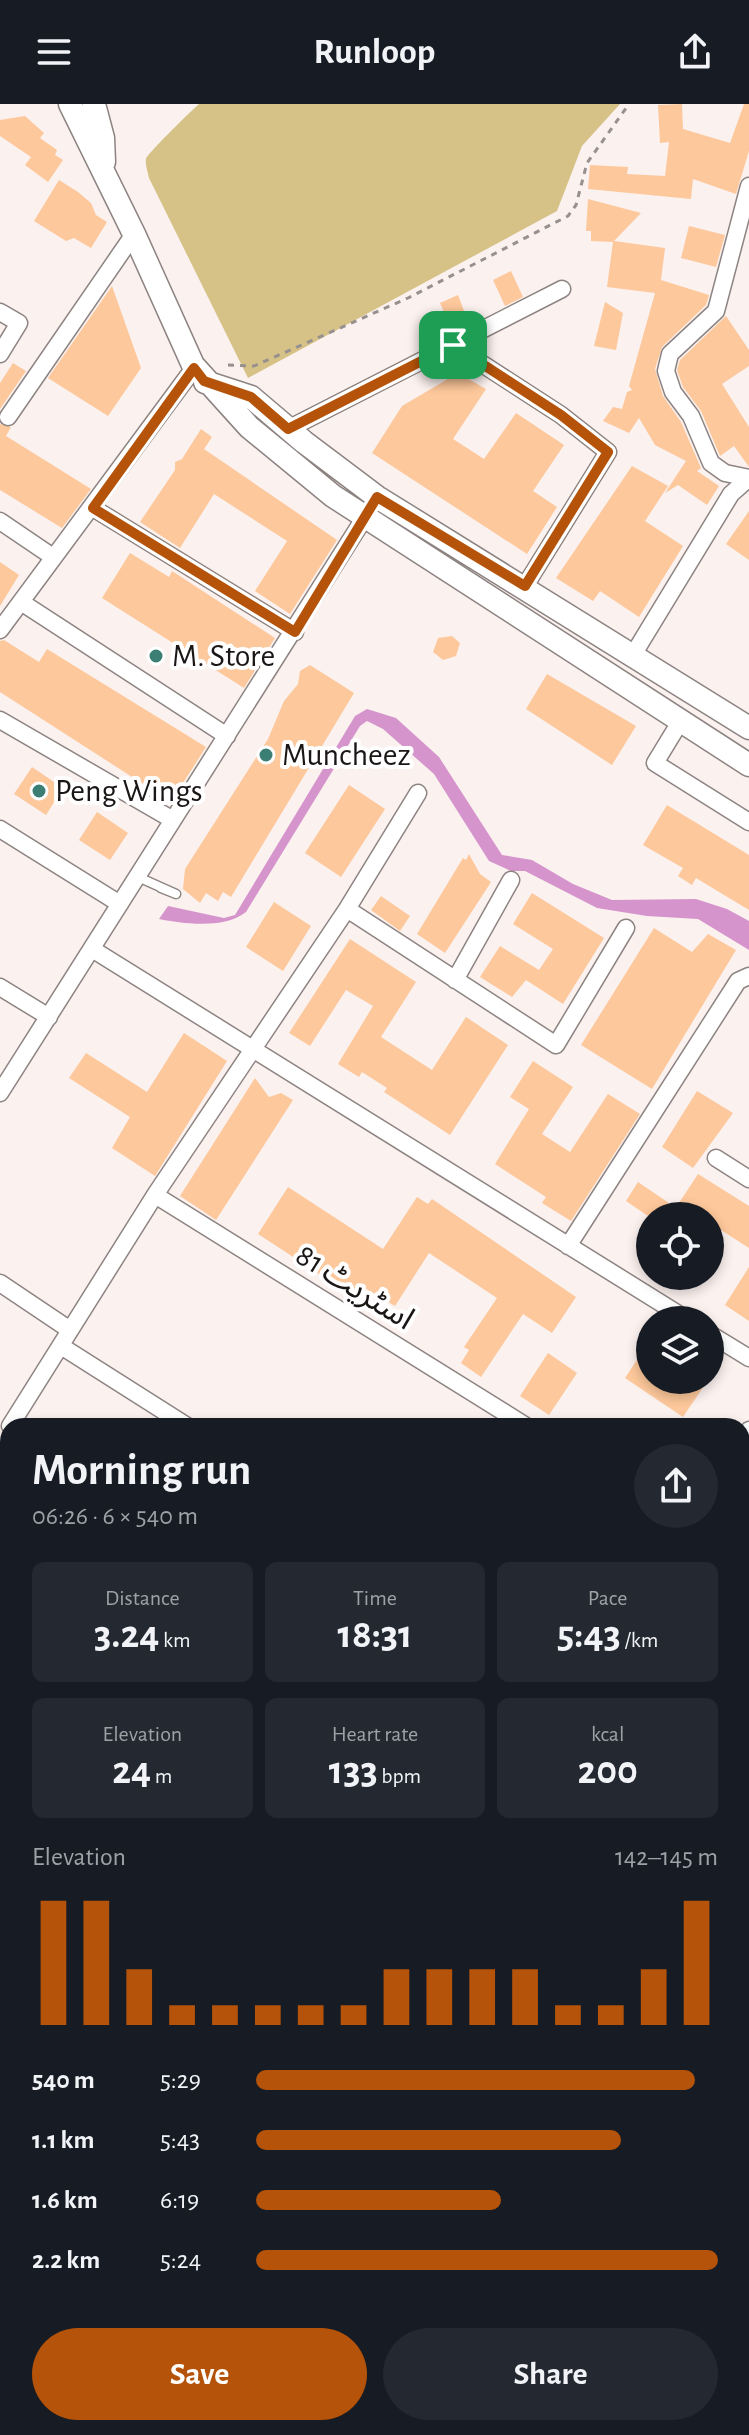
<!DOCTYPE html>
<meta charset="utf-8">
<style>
:root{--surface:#171b24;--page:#242831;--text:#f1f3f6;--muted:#9ea1a6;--accent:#b45309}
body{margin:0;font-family:"Alegreya Sans","Noto Sans Arabic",sans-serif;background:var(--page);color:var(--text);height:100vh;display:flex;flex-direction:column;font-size:30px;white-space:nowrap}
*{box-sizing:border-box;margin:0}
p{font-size:26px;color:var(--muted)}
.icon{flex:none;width:44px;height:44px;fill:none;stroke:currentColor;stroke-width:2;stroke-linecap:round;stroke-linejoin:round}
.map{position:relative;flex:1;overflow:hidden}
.panel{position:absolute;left:0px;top:1314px;width:750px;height:1018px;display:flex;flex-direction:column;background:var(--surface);border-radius:24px 24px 0 0;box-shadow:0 4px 12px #0003}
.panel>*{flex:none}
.buttons{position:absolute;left:636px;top:1098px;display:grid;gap:16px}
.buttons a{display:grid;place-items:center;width:88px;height:88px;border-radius:50%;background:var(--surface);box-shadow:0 4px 12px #0003;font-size:40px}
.pin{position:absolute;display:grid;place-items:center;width:68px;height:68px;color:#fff;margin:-34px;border-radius:16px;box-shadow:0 4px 12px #0006}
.round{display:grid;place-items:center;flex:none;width:84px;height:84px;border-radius:42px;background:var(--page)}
.headline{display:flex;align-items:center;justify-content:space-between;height:136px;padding:0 32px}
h1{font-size:44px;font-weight:700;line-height:60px}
.figures{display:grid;grid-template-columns:repeat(3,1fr);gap:12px;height:136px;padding:8px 32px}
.figures div{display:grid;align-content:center;border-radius:12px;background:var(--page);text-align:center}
.figures b{font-size:40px;font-weight:700}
.figures small{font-size:22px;font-weight:400}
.figures p{font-size:22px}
.chart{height:224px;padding:16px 32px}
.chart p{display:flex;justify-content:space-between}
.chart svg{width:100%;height:144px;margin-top:8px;stroke:var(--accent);stroke-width:6}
.button{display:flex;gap:16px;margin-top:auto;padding:16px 32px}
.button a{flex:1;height:92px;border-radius:48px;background:var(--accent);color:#fff;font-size:32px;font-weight:700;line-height:92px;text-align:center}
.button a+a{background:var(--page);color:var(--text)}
ul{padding:0 32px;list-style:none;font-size:26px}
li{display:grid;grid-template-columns:128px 96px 1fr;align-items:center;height:60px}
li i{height:20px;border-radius:10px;background:var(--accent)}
header{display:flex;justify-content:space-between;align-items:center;height:104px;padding:0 32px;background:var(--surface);font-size:36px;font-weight:700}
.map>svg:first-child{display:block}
.green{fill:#d6c286}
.water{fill:#d595cc}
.building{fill:#fdc89b}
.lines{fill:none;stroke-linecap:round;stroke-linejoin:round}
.lane-casing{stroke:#8d8482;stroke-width:11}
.street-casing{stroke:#8d8482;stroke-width:19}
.secondary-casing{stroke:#8d8482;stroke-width:25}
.primary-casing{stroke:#8d8482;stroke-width:27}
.path{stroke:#97908f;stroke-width:3;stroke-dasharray:6 6;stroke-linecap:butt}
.lane{stroke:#fff;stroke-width:8}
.street{stroke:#fff;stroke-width:16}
.secondary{stroke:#fff;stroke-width:22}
.primary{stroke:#fff;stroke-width:24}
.route-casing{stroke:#fff;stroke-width:16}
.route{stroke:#b45309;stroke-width:10}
.poi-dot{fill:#3b7f74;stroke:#fff;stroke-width:3}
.labels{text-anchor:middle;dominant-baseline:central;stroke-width:8;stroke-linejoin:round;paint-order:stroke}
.poi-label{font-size:32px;fill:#191615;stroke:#fff;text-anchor:start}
.street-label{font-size:32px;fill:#191615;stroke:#fff}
</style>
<header><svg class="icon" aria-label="menu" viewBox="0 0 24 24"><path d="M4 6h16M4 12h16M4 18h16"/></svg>Runloop<svg class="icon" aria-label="share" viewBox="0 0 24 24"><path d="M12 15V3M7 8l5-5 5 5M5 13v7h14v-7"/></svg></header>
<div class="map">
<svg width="749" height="2331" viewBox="0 0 749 2331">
<rect width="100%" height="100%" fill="#fbf1ef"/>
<!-- green -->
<path class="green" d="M199,0H620L582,42L557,107L248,274L149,74C148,69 145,60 146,55C147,50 192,6 199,0Z
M0,2145L8,2150V2324H289L301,2331H0Z"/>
<!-- water -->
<path class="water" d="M367,605L396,614L439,653L502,751L532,756L573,780L612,796L696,795L727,805L749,817V846L698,815L647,812L597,804L525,767H511L489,757L434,670L383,625L367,617L360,622L246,808C225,825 184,820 159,815L168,802L224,814L235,811L355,612Z"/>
<!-- building -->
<path class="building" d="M682,0L683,25L730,39L744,0H749V47L736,90L693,75L691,95L588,85L590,61L628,63L627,70L665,72L669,38L660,39L658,1Z
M25,12L44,29L40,34L57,46L55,51L63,56L48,78L25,61L31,53L0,32V16Z
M59,76L78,88L91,99L96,111L107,118L91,144L74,134L66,137L34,117Z
M588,95L641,109L614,137L665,144L661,176L709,191L706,201L662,243L655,265L663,292L681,318L701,364L697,367L719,382L707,401L678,381L665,389L686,357L655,341L639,314L629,329L603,317L613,303L622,305L627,288L632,286L629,282L655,189L607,183L613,138L591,137V127H586Z
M689,122L725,131L716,163L681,154Z
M511,167L523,193L505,202L493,176Z
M112,182L141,264L108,312L48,274Z
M458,191L469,220L453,228L440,199Z
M605,198L623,209L616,246L594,242Z
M726,212L749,246V262L722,280L749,323V363L734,342L720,352L701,307L683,283L677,266L680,256Z
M13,259L26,267L0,305V279Z
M458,269L486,285L453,335L484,355L516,309L564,341L533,387L557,403L527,450L372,349L402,302Z
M0,320L11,323L6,332L91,385L62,424L0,386Z
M201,325L212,333L204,345L337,436L290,510L255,487L287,437L214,390L180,444L140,418L175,366V358L182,355Z
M632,362L668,382L645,417L683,442L639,513L600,487L593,497L556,474Z
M749,407V456L726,440Z
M130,449L169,473L172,467L275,534L244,584L102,494Z
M0,458L19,471L0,502Z
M452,532L460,539L456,552L443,556L433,548L438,534Z
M4,536L39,558L47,545L206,643L171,698L0,588V537Z
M310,561L354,589L231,793L223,788L218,797L206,789L200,799L183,785L185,765L268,635L284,597L298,580L300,567Z
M547,570L636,622L612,661L526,605Z
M32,663L63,684L46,711L14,690Z
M349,681L385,705L341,773L305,749Z
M667,701L749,751V806L696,774L692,781L678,772L683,764L643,741Z
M97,708L128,729L110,756L79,736Z
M469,750L480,770L491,778L445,849L417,830L463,754L466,756Z
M532,789L604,834L563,900L526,876L512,893L480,873L500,842L539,866L553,845L513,820Z
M381,792L410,812L400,827L371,806Z
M274,798L311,822L283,867L246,843Z
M654,824L692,848L708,830L736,846L652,985L581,941Z
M350,835L416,878L381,933L432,966L466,913L508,941L450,1031L384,988L387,984L362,968L359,973L338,960L373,902L346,886L310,942L289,929Z
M184,929L227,957L155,1072L112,1044L130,1013L69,974L86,949L147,988Z
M533,957L573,983L542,1030L570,1048L608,990L640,1010L571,1117L542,1099L546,1093L495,1060L529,1005L510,993Z
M255,974L269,993L281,989L293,996L216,1116L180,1092Z
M697,987L733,1009L693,1064L662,1043Z
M698,1070L749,1102V1144L710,1119V1112H699L679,1099Z
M638,1078L669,1099L660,1112H648L626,1097Z
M288,1083L383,1145L417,1093L428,1100L432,1095L576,1193L552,1229L523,1210L481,1273L461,1259L469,1246L464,1243L497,1194L429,1149L395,1202L363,1183L356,1194L258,1130Z
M749,1163V1217L725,1201Z
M650,1236V1276H708L683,1313L625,1274Z
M548,1249L577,1269L549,1311L520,1292Z"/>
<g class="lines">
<!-- lane casing -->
<g class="lane-casing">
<path id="lane" d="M138,773L176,790L161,784
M742,2261L749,2250
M694,2331L699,2324"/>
</g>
<!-- street casing -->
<g class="street-casing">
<path id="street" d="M749,82L716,207L670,250L666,267L673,288L691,312L711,359L725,369L749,374
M0,208L19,219L0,250
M453,241L561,311L608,348L525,482
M8,313L134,130
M288,325L562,185
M93,404L295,528
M0,417L53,453
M21,498L227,632
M0,526L194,264
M633,551L731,390L749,374
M0,616L173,716
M680,618L655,659L749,718
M0,725L120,800
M347,805L556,941L626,824
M92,845L688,1216
M455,876L511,776
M0,883L49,913
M0,989L365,413
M716,1054L749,1075
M155,1091L526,1322
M568,1142L738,877L749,872
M0,1179L70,1226
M710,1230L749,1254
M61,1242L187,1322
M10,1322L155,1091L347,805L418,689
M742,1337L749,1326
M0,1407L8,1412
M742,1458L749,1462
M0,1596L8,1601
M0,1653L8,1640
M742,1665L749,1669
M0,1855L8,1843
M742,1870L749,1875"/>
</g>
<!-- secondary casing -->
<g class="secondary-casing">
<path id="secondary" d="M70,0L134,130L193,261L249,323L333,392L749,661
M94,0L103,34L104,58
M205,278L251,293L304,338L377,393L749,624"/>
</g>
<!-- primary casing -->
<g class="primary-casing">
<path id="primary" d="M0,2084L8,2088
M0,2128L8,2133
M311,2324L323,2331
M384,2324L395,2331"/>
</g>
<!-- path -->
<path class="path" d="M228,261L254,262L408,194L568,112L576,101L587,59L629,0"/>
<!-- lane -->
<use href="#lane" class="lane"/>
<!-- street -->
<use href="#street" class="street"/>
<!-- secondary -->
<use href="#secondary" class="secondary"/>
<!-- primary -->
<use href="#primary" class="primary"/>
</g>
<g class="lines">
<!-- route casing -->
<g class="route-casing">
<path id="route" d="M453,241L561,311L608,348L525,482L377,393L295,528L93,404L194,264L204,277L251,293L288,325Z"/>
</g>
<!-- route -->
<use href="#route" class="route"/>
</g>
<!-- markers -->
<g class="poi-dot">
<circle cx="156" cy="552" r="8"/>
<circle cx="266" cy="651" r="8"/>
<circle cx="39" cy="687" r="8"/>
</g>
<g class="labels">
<!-- poi labels -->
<g class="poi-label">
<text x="172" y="552">M. Store</text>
<text x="282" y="651">Muncheez</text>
<text x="55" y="687">Peng Wings</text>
</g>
<!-- street labels -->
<g class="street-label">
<text transform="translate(355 1183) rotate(32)">اسٹریٹ 81</text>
</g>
</g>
</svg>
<div class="buttons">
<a><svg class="icon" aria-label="locate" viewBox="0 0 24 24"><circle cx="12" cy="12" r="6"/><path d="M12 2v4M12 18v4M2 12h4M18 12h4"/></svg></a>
<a><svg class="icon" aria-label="layers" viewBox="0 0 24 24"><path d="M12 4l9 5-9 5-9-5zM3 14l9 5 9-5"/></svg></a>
</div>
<div class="pin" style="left:453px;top:241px;background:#1e9e55"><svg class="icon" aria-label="arrive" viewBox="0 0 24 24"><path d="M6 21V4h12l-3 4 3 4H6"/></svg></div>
<section class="panel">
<div class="headline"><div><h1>Morning run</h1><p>06:26 · 6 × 540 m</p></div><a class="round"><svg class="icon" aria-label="share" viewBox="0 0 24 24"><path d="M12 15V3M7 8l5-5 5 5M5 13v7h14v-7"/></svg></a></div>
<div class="figures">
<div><p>Distance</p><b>3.24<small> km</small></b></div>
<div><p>Time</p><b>18:31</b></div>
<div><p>Pace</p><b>5:43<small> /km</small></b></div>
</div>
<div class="figures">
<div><p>Elevation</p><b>24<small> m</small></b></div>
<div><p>Heart rate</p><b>133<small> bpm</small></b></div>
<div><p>kcal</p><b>200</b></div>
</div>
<div class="chart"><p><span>Elevation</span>142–145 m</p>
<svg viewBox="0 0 160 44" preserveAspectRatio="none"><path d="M5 44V6M15 44V6M25 44V27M35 44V38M45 44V38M55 44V38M65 44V38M75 44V38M85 44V27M95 44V27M105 44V27M115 44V27M125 44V38M135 44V38M145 44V27M155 44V6"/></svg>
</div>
<ul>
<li><b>540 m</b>5:29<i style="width:95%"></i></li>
<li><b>1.1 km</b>5:43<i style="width:79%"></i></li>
<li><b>1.6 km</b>6:19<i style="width:53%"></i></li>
<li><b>2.2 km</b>5:24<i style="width:100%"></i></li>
</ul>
<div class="button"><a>Save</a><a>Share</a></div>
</section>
</div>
